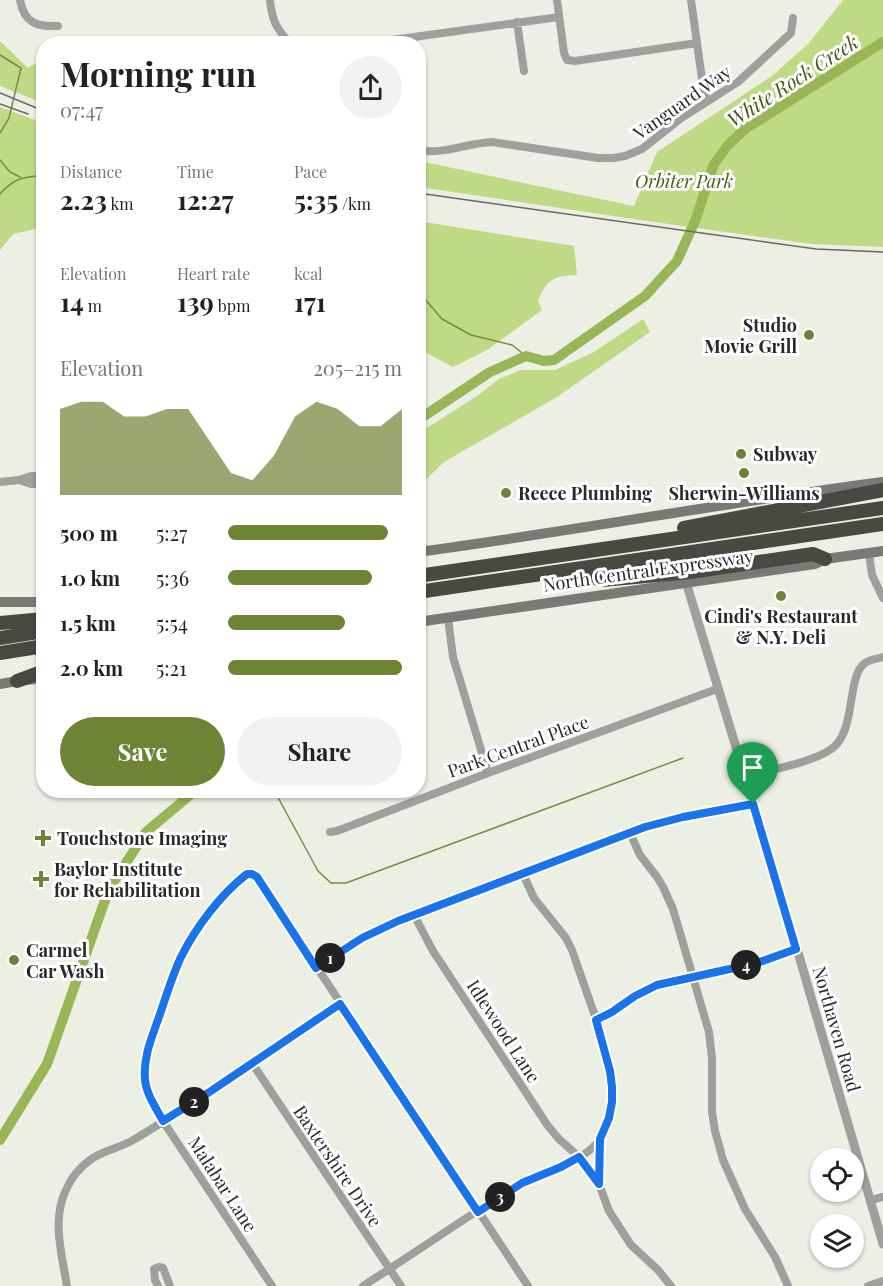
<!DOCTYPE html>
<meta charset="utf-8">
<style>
:root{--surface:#fff;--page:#f2f2f2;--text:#222;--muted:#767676;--accent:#6d8435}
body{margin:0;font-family:"Playfair Display",serif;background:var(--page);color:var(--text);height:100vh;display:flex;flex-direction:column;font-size:22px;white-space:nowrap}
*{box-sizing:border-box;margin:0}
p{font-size:20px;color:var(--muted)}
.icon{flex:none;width:33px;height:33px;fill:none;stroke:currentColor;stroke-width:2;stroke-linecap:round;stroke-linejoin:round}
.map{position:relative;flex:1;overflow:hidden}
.sheet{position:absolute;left:36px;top:36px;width:390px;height:762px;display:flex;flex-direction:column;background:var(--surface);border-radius:24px;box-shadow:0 2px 4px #0004}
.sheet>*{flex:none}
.buttons{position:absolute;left:810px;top:1148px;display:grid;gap:12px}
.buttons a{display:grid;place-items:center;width:54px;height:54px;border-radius:50%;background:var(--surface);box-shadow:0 2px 4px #0004;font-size:30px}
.pin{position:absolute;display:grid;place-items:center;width:51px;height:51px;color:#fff;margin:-62px -26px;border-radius:50% 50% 50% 0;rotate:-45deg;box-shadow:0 0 6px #0007}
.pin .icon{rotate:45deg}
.km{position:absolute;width:30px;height:30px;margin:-15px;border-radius:50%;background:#222;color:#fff;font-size:16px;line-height:30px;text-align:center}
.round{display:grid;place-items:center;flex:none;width:63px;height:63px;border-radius:32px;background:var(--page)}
.headline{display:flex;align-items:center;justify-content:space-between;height:102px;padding:0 24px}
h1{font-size:33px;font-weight:700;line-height:45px}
.metrics{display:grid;grid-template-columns:repeat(3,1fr);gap:9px;height:102px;padding:6px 24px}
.metrics div{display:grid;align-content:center}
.metrics b{font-size:26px;font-weight:700}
.metrics small{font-size:16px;font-weight:400}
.metrics p{font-size:16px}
.chart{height:168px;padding:12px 24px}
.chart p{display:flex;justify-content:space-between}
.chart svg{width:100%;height:108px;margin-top:6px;fill:var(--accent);opacity:.7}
.action{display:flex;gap:12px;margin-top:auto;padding:12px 24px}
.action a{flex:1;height:69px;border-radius:36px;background:var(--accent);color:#fff;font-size:24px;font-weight:700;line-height:69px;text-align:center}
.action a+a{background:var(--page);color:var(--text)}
ul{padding:0 24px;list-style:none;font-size:20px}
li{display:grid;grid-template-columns:96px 72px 1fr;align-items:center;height:45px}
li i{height:15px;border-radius:8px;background:var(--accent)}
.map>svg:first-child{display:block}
.green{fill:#bfda84}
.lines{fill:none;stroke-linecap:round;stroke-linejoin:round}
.stream{stroke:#778c48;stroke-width:1.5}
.river{stroke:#99b656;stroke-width:10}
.minor{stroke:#9ea09b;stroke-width:8}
.tertiary{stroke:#9ea09b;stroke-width:9}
.secondary{stroke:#787b74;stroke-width:10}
.motorway{stroke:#474a41;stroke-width:14}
.tram{stroke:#686a64;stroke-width:1.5}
.route-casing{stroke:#fff;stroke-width:12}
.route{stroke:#1a73e8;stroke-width:8}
.poi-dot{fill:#6d8435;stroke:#fff;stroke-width:2}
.labels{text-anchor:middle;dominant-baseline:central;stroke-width:6;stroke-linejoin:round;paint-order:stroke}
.street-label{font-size:18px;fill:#292a26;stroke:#fff}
.park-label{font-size:18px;font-style:italic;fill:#4a5c18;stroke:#fff}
.poi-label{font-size:18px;font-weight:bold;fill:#292a26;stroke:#fff;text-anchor:start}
.water-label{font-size:20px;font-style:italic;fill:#465914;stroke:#fff}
</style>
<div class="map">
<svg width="883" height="1286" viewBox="0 0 883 1286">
<rect width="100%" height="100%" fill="#ebefe4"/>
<!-- green -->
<path class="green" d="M843,0H883V247L811,244L633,219L419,187V161L634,206L657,152L772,76L808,44Z
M0,41L28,68L43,59V103L0,86Z
M0,107L43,123L44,227L13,234L0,250Z
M418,221L574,246L577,275C553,276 547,279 538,301L542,310L487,350L453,367L419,349Z
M643,319L650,332L557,397L444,462L419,486V433L477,396L499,379L521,370H555L594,352Z"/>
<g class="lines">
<!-- stream -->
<path class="stream" d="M0,55L21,68L9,118L0,133
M0,160L10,172L20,177
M0,194C14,178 23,177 44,175
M418,291L442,319L471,335L512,345L526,356
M274,790L318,871L331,883H346L683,758"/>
<!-- river -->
<path class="river" d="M418,420L490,372L526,356L544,361L554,360L645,296L677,261L696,219L713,166L727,146L745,129L883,42
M0,1140L47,1064L109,889L146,832L196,790"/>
<!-- minor -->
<path class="minor" d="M20,0C24,23 37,27 58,26
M270,0C272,20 276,29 291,44
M557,0L564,53L567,60L575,61L697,43
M691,0L703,86L708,100
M517,22L524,71
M363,44L559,17
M418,150C443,155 467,143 492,142L598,158H613L625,156L642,149L680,119L738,82L791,33L793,18
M19,480L31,484H44
M0,482L19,480L31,476H44
M869,553L872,575L883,598
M448,618L453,657L488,773
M744,776C767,771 821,761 836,745C856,723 847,676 865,663C870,659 877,659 883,657
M330,832L337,831L488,773L717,689
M630,833L640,855L657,877L663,887L673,909L709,1032L712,1058V1112L715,1131L723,1160L745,1209L775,1257L788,1286
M523,874L534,898L566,938L572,950L596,1019L610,1071L612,1102L609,1118L600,1139L599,1184
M414,915L433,951L548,1126L559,1139L579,1157L599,1184L609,1211L631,1245L658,1270L671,1286
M316,967L362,938L398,921L645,827L683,817L753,804
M596,1019L612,1012L635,996L657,985L757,963L797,949
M252,1063L401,1286
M871,1200L883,1197
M67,1286C62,1255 52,1222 65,1192C70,1180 79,1168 90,1160C103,1150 121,1148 135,1139C205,1097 272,1049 340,1004
M158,1286L155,1280L154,1269L159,1267L163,1268L170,1286
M272,1286L163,1121C155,1108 146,1094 145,1079C143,1058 151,1039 157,1020C165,999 171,976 182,955C198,924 220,900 245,876L249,874L257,877L528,1286
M363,1286C413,1254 462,1220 513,1188C540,1172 581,1166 600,1139
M868,1286L883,1281"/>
<!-- tertiary -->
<path class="tertiary" d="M686,582L797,949L883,1244"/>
<!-- secondary -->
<path class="secondary" d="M418,552C574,531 728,502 883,482
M0,602H44
M418,622L815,564L825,559L883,551
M0,684L17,681L44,678"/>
<!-- motorway -->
<path class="motorway" d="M684,528L883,490
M575,573L603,580L690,572L813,554L825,559
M418,576L883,508
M418,592L883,524
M0,623L44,619
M0,638L44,631
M0,653L44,646
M17,681L44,671"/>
<!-- tram -->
<path class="tram" d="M0,93L44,111
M0,104L28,114
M418,193L816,249L883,252"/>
</g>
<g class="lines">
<!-- route casing -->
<g class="route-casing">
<path id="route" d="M753,804L796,949L757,963L657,985L635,996L612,1012L596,1020L610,1071L612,1087V1102L609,1118L600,1139L599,1184L579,1157L561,1167L522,1183L478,1212L340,1004L208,1093L163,1121C156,1108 146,1094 145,1079C143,1057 152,1037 159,1017C166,997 172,976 181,957C196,927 221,894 247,874H252L257,877L316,968L362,938L398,921L645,827L683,817Z"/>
</g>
<!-- route -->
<use href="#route" class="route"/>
</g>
<!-- markers -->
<g class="poi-dot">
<circle cx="809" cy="335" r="6"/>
<circle cx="741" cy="454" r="6"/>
<circle cx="744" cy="473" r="6"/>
<circle cx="506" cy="493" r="6"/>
<circle cx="781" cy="596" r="6"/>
<path d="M40 829h6v6h6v6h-6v6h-6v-6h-6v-6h6z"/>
<path d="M38 870h6v6h6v6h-6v6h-6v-6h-6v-6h6z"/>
<circle cx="14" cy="960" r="6"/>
</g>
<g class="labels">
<!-- street labels -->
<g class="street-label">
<text transform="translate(682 102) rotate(-35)">Vanguard Way</text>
<text transform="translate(648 570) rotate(-8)">North Central Expressway</text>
<text transform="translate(518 746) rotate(-20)">Park Central Place</text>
<text transform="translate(837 1029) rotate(74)">Northaven Road</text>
<text transform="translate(504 1031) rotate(57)">Idlewood Lane</text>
<text transform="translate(338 1166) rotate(56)">Baxtershire Drive</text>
<text transform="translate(223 1184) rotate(57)">Malabar Lane</text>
</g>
<!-- park labels -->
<g class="park-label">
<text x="684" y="181">Orbiter Park</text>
</g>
<!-- poi labels -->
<g class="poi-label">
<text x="797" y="325" text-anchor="end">Studio<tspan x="797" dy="21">Movie Grill</tspan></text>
<text x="753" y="454">Subway</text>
<text x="518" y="493">Reece Plumbing</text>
<text x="744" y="493" text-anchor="middle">Sherwin-Williams</text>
<text x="781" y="616" text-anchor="middle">Cindi's Restaurant<tspan x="781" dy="21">&amp; N.Y. Deli</tspan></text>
<text x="57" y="838">Touchstone Imaging</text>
<text x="54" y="869">Baylor Institute<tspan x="54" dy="21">for Rehabilitation</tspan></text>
<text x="26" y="950">Carmel<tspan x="26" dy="21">Car Wash</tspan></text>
</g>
<!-- water labels -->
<g class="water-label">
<text transform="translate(792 80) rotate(-33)">White Rock Creek</text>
</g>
</g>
</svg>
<div class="buttons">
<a><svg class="icon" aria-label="locate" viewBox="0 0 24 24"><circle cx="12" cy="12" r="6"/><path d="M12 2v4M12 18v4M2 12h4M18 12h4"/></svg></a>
<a><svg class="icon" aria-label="layers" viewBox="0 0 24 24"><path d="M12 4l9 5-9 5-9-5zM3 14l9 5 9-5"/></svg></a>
</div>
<div class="pin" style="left:753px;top:804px;background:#1e9e55"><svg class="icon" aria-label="arrive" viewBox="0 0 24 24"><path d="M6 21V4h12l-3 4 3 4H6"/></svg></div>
<b class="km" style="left:330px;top:958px">1</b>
<b class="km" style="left:194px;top:1102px">2</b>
<b class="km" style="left:500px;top:1197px">3</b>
<b class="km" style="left:746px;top:965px">4</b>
<section class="sheet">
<div class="headline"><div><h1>Morning run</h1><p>07:47</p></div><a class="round"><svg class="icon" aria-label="share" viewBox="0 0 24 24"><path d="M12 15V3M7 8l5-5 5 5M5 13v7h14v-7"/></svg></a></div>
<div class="metrics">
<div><p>Distance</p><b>2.23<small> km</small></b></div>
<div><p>Time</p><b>12:27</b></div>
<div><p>Pace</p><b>5:35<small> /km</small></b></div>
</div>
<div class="metrics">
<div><p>Elevation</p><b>14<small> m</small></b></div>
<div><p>Heart rate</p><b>139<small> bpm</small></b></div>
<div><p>kcal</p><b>171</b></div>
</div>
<div class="chart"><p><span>Elevation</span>205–215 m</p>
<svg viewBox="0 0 160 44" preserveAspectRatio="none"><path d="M0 44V9L10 6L20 6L30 12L40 12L50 9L60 9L70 22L80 35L90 38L100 28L110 12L120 6L130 9L140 16L150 16L160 9V44z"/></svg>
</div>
<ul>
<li><b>500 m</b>5:27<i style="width:92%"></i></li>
<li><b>1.0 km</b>5:36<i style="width:83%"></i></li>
<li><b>1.5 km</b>5:54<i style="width:67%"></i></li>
<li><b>2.0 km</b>5:21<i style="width:100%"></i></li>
</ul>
<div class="action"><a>Save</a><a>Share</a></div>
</section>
</div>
